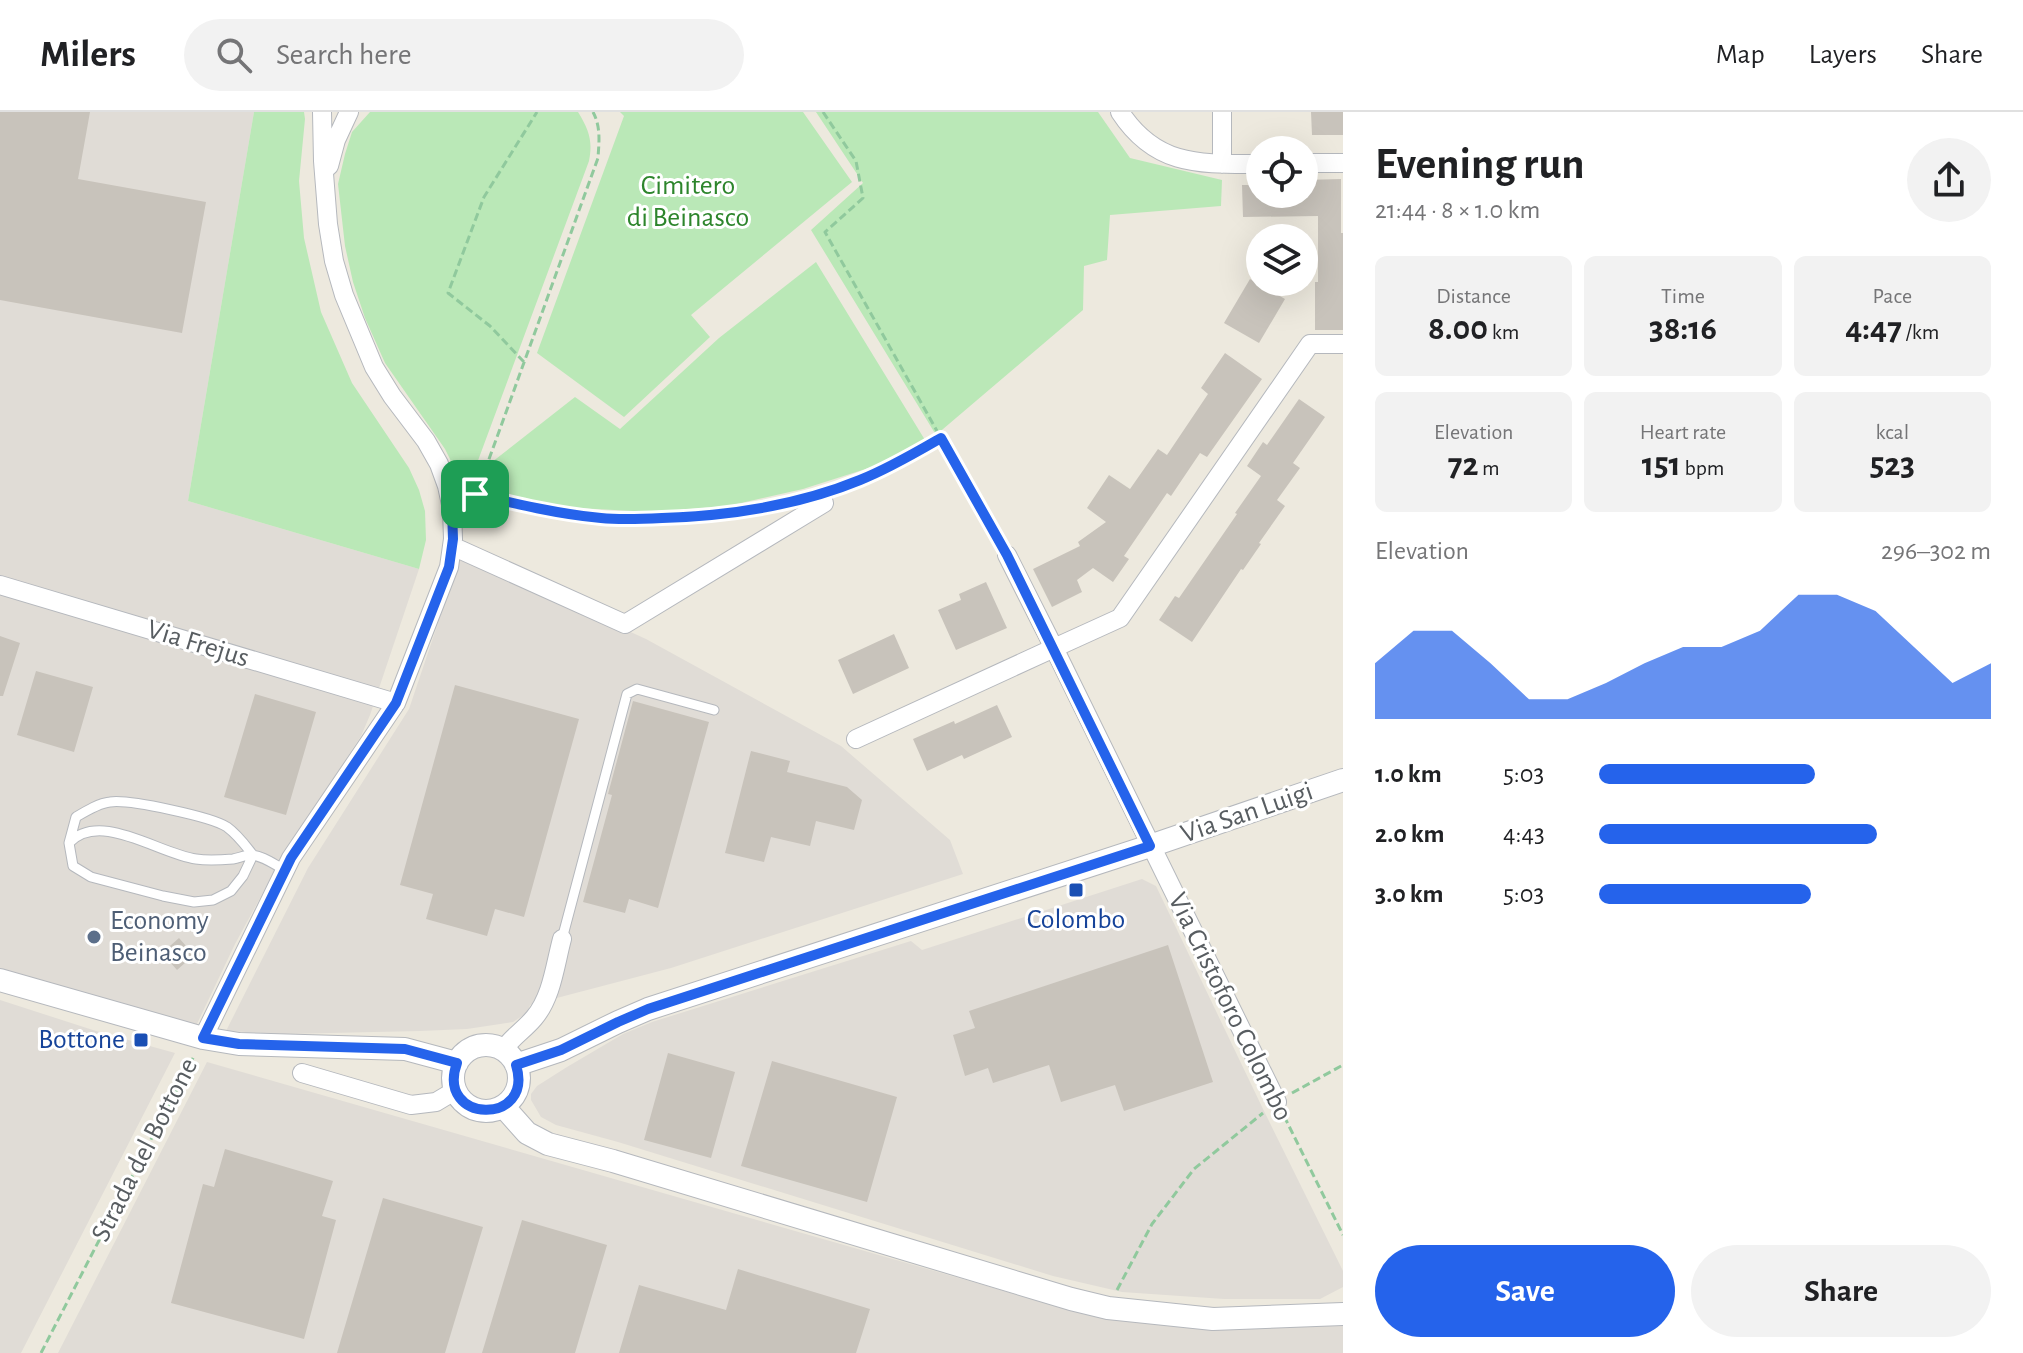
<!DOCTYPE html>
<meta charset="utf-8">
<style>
:root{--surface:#fff;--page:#f2f2f2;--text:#202124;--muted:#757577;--line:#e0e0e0;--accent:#2563eb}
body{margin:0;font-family:"Alegreya Sans",sans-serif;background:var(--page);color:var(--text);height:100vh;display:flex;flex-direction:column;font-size:30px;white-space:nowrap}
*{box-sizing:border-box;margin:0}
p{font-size:26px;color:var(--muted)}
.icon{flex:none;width:44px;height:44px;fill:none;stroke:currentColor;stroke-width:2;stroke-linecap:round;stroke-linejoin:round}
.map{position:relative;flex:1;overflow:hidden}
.side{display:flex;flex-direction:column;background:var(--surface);width:680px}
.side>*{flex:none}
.controls{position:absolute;left:1246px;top:24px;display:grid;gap:16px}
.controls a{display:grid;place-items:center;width:72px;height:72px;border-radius:50%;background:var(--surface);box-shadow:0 8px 32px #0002;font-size:40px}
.pin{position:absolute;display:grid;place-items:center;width:68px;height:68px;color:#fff;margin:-34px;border-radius:16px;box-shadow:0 4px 12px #0006}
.round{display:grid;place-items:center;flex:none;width:84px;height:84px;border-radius:42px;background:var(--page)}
.overview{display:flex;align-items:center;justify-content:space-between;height:136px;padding:0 32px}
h1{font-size:44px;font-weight:600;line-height:60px}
.stats{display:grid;grid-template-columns:repeat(3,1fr);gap:12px;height:136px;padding:8px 32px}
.stats div{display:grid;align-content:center;border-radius:12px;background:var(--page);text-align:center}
.stats b{font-size:34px;font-weight:600}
.stats small{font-size:22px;font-weight:400}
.stats p{font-size:22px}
.chart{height:224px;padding:16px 32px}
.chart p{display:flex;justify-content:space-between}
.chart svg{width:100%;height:144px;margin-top:8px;fill:var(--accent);opacity:.7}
.cta{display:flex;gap:16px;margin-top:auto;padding:16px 32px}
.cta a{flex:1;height:92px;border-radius:48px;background:var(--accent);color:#fff;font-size:32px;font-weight:600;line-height:92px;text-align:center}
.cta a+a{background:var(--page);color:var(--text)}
ul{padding:0 32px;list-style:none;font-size:26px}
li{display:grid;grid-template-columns:128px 96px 1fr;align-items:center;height:60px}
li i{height:20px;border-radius:10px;background:var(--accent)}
header{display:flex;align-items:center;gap:48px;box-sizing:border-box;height:112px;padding:0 40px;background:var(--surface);border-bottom:2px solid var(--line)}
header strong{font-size:38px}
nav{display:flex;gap:44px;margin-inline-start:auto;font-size:28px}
.search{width:560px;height:72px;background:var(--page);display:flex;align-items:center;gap:20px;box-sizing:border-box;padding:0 28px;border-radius:44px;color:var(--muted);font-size:30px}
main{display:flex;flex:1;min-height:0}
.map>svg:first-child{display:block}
.industrial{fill:#e0dcd6}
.green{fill:#bae8b7}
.building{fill:#c8c3bb}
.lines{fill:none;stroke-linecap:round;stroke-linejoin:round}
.service-casing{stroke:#b5b8bd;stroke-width:11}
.minor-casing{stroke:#b5b8bd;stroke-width:20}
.tertiary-casing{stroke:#b5b8bd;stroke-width:24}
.path{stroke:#90c99d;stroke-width:3;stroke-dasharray:8 4;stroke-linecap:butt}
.service{stroke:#fff;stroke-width:9}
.minor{stroke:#fff;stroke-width:18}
.tertiary{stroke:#fff;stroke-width:22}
.route-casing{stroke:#fff;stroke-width:16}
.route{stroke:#2563eb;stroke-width:10}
.transit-dot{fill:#1a4fb4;stroke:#fff;stroke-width:3}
.service-dot{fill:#5c6f8a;stroke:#fff;stroke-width:3}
.labels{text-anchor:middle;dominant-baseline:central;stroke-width:6;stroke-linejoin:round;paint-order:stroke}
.park-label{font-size:28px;fill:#2d852c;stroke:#fff}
.street-label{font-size:28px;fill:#585d61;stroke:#fff}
.transit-label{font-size:28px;fill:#164399;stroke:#fff}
.service-label{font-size:28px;fill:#4e5e75;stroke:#fff;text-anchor:start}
</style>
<header>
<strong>Milers</strong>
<div class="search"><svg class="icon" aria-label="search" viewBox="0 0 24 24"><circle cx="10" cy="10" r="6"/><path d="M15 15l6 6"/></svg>Search here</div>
<nav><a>Map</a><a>Layers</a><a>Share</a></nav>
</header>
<main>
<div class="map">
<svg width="1343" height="1241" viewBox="0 0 1343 1241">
<rect width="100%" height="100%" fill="#ede9de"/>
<!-- industrial -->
<path class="industrial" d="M0,0H254L188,389L419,457L370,603L361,624L283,744L235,832L196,914L0,858Z
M461,443L646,527L841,634L950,728L963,762L671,856L530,893L528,900L513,910L467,917L420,919L284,922L226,919L308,756L409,597Z
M1142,767L1156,774L1263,997L1343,1159V1175L1320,1187H1224L1122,1180L1053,1164L618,1030L556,1013L541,1005L531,988V982L537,974L567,955L623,922L652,910L911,829L922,838Z
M0,888L96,919L175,941L21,1241H0Z
M207,950L1046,1191L1343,1211V1241H58Z"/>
<!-- green -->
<path class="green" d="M254,0H304L305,7L299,69L304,126L321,200L352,271L409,356L419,378L425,399L426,428L419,457L188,389Z
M370,0H578C589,18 593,29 589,49L463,389L450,347L445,337L385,251L365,206L353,170L345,134L338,72L345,42L352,20Z
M620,0H803L852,70L691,203L710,225L624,305L537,241L624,4Z
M816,0H1098L1130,46L1222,68L1221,94L1110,103L1107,148L1084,154L1083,198L936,323L811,118L863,71Z
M816,150L925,328L875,354L803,377L728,394L652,400L577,396L528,390L488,373L492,350L575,285L620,317L719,226Z"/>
<!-- building -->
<path class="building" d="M0,0H90L78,67L206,90L182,221L0,188Z
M1311,0H1343V23H1312Z
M1341,67V121H1343V218H1315V170H1318V104L1243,105L1242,73H1260V82H1304V68Z
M1250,167L1285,187L1259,231L1224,211Z
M1225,241L1262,267L1207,345L1200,341L1171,384L1167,381L1124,444L1129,447L1113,470L1093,456L1077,468L1082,480L1052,495L1033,457L1080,434L1078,430L1106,410L1087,396L1109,363L1130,377L1158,337L1167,343L1208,282L1201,276Z
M1299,287L1325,305L1293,351L1300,356L1277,388L1285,394L1259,431L1261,432L1243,458L1241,457L1192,530L1159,508L1175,484L1179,486L1237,402L1235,401L1261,364L1247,354L1263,330L1267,333Z
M986,470L1007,516L956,538L938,498L961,488L959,482Z
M894,522L909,556L853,582L838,548Z
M0,524L20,531L3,584H0Z
M36,559L93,575L74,640L17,623Z
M455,573L579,607L524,805L495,797L487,824L426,807L433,782L400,773Z
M255,582L316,600L286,703L224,685Z
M633,589L709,610L658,796L629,787L625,801L583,790L612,683L608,682Z
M997,593L1012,625L964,647L962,643L927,659L913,627L954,609L955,612Z
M751,639L790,649L787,660L847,675L862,688L854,718L816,709L810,734L771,725L764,750L725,741Z
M179,826L194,843L177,858L162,841Z
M1168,833L1213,970L1124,999L1115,973L1061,990L1049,953L993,971L988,956L965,964L953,923L975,916L969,899Z
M668,941L735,960L711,1046L644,1028Z
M772,949L897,985L867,1090L741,1054Z
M225,1037L333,1069L322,1104L336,1108L304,1227L171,1191L203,1072L214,1075Z
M383,1086L483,1115L445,1241H337Z
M522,1108L607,1133L575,1241H482Z
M738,1157L870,1197L856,1241H619L639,1173L726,1198Z"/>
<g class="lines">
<!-- service casing -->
<g class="service-casing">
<path id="service" d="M69,731L76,705C86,699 99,691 110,690C129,687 212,705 227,715C238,723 245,733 253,743L243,764L231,779L213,788L194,790L163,784L91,765L73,754L69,731C100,698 159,742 196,747C208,749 221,748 233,747C239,746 245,743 251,743C262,743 275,753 285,758
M562,827L627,582L637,577L714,598"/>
</g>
<!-- minor casing -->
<g class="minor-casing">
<path id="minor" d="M1120,0C1156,55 1200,52 1260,52
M1222,0V52
M1304,51H1343
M329,54L336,28L349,0
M452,434L625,512L824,391
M0,473L396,591
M856,627L1054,536L1007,443
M203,926L291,746L396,591L449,455L453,427L452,397L447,374L439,352L426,329L392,284L374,255L344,183L334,149L328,112L323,49L322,0
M503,938C512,925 524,918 534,906C552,885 555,853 562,827
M302,961L411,993L436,990L456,978
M1277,990L1054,536L1120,506L1310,232H1343"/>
</g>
<!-- tertiary casing -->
<g class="tertiary-casing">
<path id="tertiary" d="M0,868L203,926L239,932L405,937L457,951
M453 966a33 33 0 1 1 66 0a33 33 0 1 1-66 0Z
M516,953L561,938L618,910L648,897L1150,734L1343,668
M503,994L527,1021L548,1032L613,1049L1071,1187L1108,1196L1213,1207L1343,1202"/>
</g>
<!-- path -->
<path class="path" d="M823,0L856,49L863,86L825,120L999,429
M524,250L490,214L448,181L484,85L537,0
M833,377C871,365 906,346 941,326
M475,382L544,399L603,407L686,405L732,402L794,387
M469,391L488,350L598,46C599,30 601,15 593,0
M1292,981L1343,953
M1284,1004L1343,1123
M1117,1178L1152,1112L1194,1057L1263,1001
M41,1241L194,944"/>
<!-- service -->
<use href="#service" class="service"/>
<!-- minor -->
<use href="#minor" class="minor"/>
<!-- tertiary -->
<use href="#tertiary" class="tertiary"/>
</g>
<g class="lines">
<!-- route casing -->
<g class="route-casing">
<path id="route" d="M941,326L1007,443L1150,734L648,897L618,910L561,938L516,953C535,1014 435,1012 457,951L405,937L239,932L203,926L291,746L396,591L449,455L453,427L452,397C464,395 470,393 475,382C516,392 558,402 601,406C621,408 642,407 662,406C727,404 799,393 860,368C888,357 915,341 941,326Z"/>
</g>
<!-- route -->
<use href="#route" class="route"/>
</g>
<!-- markers -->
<g class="transit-dot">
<rect x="1068" y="770" width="16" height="16" rx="4"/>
<rect x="133" y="920" width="16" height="16" rx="4"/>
</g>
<circle class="service-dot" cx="94" cy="825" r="8"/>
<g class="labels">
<!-- park labels -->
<g class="park-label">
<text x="688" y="74">Cimitero<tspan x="688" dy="32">di Beinasco</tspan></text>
</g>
<!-- street labels -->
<g class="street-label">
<text transform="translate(198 532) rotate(17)">Via Frejus</text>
<text transform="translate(1247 701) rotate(-19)">Via San Luigi</text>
<text transform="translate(1230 895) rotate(64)">Via Cristoforo Colombo</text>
<text transform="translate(145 1038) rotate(-63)">Strada del Bottone</text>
</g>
<!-- transit labels -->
<g class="transit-label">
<text x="1076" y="808">Colombo</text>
<text x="125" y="928" text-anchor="end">Bottone</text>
</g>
<!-- service labels -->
<g class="service-label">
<text x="110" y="809">Economy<tspan x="110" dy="32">Beinasco</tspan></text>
</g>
</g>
</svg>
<div class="controls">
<a><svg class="icon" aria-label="locate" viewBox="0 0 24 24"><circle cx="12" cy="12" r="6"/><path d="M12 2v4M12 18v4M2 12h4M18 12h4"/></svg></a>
<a><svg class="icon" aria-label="layers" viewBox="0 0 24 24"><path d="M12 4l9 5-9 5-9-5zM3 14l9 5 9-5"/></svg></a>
</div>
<div class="pin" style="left:475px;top:382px;background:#1e9e55"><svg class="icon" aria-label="arrive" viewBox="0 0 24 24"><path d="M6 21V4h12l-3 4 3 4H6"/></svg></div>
</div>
<section class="side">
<div class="overview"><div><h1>Evening run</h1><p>21:44 · 8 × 1.0 km</p></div><a class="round"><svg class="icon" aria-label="share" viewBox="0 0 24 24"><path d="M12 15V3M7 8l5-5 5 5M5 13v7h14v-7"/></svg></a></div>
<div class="stats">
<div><p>Distance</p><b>8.00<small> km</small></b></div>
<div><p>Time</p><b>38:16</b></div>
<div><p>Pace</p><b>4:47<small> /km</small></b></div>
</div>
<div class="stats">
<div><p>Elevation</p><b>72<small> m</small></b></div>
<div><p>Heart rate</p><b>151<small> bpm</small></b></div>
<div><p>kcal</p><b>523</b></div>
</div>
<div class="chart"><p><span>Elevation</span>296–302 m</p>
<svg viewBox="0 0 160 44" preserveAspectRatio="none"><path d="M0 44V27L10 17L20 17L30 27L40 38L50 38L60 33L70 27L80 22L90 22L100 17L110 6L120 6L130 11L140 22L150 33L160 27V44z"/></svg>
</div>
<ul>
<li><b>1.0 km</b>5:03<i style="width:55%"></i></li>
<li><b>2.0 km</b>4:43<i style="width:71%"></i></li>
<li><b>3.0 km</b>5:03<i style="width:54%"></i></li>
</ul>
<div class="cta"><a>Save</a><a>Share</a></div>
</section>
</main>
